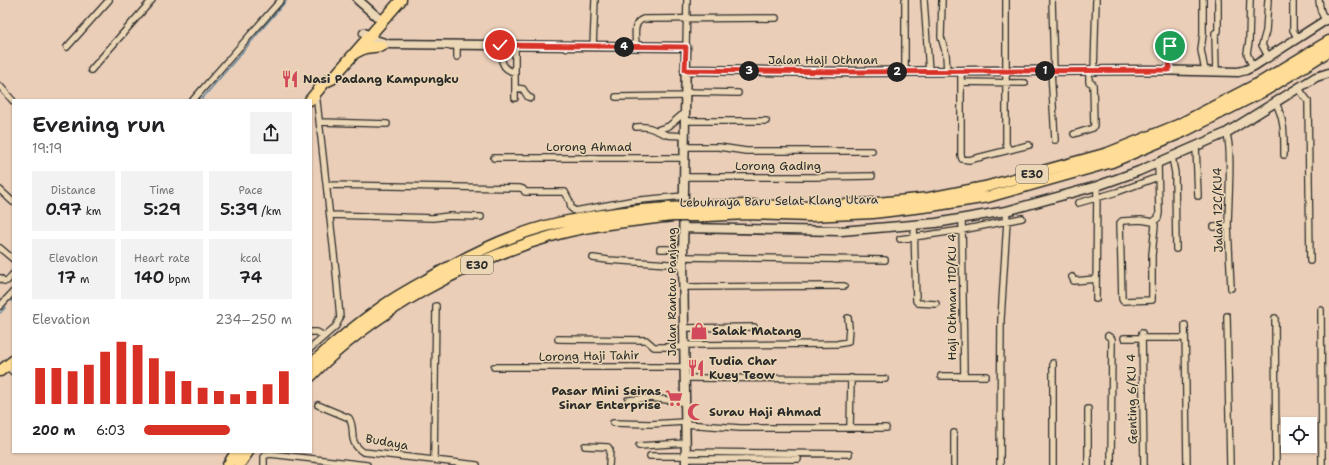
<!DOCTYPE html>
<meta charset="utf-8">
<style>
:root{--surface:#fff;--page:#f2f2f2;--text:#202124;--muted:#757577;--accent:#d93025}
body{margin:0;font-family:"Shantell Sans",sans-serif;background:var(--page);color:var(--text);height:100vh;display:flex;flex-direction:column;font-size:15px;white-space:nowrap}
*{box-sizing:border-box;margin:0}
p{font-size:13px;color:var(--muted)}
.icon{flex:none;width:22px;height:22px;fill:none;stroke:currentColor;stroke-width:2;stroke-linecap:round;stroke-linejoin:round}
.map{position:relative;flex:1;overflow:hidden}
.drawer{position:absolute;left:12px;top:99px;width:300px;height:354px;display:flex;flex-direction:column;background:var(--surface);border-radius:0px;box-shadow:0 1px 3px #0004}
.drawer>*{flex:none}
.buttons{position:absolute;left:1281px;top:417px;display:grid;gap:8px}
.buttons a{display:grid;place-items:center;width:36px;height:36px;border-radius:0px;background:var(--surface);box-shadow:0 1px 3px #0004;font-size:20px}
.pin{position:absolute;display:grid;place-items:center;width:34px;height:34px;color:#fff;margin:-17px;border:2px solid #fff;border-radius:50%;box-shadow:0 1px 4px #0007}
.km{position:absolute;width:20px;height:20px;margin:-10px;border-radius:50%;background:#222;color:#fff;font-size:11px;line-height:20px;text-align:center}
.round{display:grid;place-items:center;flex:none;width:42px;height:42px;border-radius:0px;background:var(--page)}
.head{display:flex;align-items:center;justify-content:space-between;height:68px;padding:0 20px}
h1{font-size:22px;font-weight:600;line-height:30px}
.figures{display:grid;grid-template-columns:repeat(3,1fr);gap:6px;height:68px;padding:4px 20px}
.figures div{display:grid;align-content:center;border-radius:0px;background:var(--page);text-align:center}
.figures b{font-size:17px;font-weight:600}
.figures small{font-size:11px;font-weight:400}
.figures p{font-size:11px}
.chart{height:112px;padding:8px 20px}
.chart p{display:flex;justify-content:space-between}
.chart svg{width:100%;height:72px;margin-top:4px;stroke:var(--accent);stroke-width:6}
ul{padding:0 20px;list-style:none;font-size:13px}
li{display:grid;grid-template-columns:64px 48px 1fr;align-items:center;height:30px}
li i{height:10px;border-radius:5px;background:var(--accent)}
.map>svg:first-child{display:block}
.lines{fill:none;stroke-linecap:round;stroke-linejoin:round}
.stream{stroke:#65879e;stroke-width:1.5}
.street-casing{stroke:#2b2b2b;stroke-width:8}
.secondary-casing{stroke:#2b2b2b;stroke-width:11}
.highway-casing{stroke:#2b2b2b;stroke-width:13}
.street{stroke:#ebd6b5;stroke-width:5.5}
.secondary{stroke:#ebd6b5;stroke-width:8}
.highway{stroke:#ffdd96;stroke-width:10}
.highway-bridge-casing{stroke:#2b2b2b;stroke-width:13;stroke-linecap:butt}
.highway-bridge{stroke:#ffdd96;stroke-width:10}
.route-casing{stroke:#fff;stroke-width:8}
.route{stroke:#d93025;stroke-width:5}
.labels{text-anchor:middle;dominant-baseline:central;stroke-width:3;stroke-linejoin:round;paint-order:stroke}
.shield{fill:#ebd6b5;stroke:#655e54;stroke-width:1}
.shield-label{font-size:11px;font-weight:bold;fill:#2b2b2b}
.street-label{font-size:12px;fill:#2b2b2b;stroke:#ebd6b5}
.poi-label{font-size:12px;font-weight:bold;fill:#2b2b2b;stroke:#ebd6b5;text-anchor:start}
</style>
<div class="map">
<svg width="1329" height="465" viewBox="0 0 1329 465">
<rect width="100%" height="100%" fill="#eaceb8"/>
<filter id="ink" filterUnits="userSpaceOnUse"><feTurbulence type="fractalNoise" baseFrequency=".025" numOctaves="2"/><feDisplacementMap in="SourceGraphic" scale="8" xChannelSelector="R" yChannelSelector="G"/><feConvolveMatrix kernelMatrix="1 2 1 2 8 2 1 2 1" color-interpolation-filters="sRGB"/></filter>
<g filter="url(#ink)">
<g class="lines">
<!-- stream -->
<path class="stream" d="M201,100L287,0
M11,301L13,300
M0,313L6,307"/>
<!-- street casing -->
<g class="street-casing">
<path id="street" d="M905,0V72
M924,0L929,72
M942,0L941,37L946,54L947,72
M1006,0V144L1009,150L1029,145
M1052,0L1054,71
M1203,0V34L1201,50L1205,71
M1250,0L1249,42L1247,53L1250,61L1254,66
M1268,0L1266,31L1262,45L1269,58
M1293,0V30L1298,39
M1319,0C1320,8 1320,13 1326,20
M457,45V57
M501,45C501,57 500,70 515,72
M515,45V98
M593,46L595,0
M67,47L109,0
M636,47C636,37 632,23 643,19L776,18
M686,47L687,0
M91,70L152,0
M1169,70L1170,46
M1051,71L1055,140
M1094,71L1096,0
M1216,71L1215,33L1218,31V0
M961,72V155L962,159L969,160L1009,150
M961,82L1025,83
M0,86L13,101
M515,88L523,89L528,97L531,98
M1299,89L1308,101L1310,261
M685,92L738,93
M616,97L685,96
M193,100L281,0
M1276,103C1285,122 1284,135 1284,155
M684,121H766
M320,122L387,124
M636,127C651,125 656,132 668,135C673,136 679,135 684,136
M657,130L669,126L684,113
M1226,133C1233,144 1228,208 1228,226C1229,246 1230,267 1231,288
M1074,134L1093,128L1094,125L1093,84L1089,82V71
M1196,146L1198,196
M684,147H719L746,151H872
M1172,157L1175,173L1176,249
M494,158H684
M684,177H813L872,176
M327,185L520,188L523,189L525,192H565L570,202L571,208L575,211L630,201L684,196
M0,190L13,202
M1078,203L1117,192L1158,177
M330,215L433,218L449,216L481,217
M962,220L964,376H986
M1141,220L1153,222L1155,225L1152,255V300L1123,301L1122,299L1120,223L1122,221Z
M1153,222L1158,218L1159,213L1158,163
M914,225L916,301L918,303L936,304
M1214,227L1228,226
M900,239L962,230L1022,218
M0,248L13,259
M660,249H684
M683,257L885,260
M593,258L608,260L684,265
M1072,277L1074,281L1096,279
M0,278L4,281H7L13,274
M684,287L844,286
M1096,299L1097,186
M0,306L13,292
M1321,310L1322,465
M1227,316L1230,465
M1275,318L1276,465
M1185,325L1187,465
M684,328L754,327
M311,332H317L324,336
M1142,333L1144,465
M1108,336L1112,339L1111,465
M1124,338H1185
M558,339L646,340L654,347H684
M684,345L837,344L848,342L849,327L848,318
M311,348L336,326L340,318L336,272L316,93
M7,366L13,372
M494,367H684
M941,376H964
M685,378L885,379
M628,400L650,398L685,402
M318,405L349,418C357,431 346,440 363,452L477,465
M1088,409V465
M613,423L651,424L685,422
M685,424L740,428H886
M850,428L851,378
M585,446L608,447L610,450L609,465
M639,446L686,443
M686,452L849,454
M650,456H686
M686,459H798
M434,460L436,306
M264,465V457L266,455L270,454L367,465
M954,465V433
M1000,465L1001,319L1007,221L1006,211
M1053,465V363"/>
</g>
<!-- secondary casing -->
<g class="secondary-casing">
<path id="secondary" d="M358,0L382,21
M364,33L372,39L388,44L686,47L683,257L686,465
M685,70L844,72L1149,70L1238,72L1246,70L1254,66L1329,18
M684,228L841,231L936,223L1006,211L1097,186L1139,171L1226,133L1316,77L1329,73"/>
</g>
<!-- highway casing -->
<g class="highway-casing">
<path id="highway" d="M357,52L365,48L382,46
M310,100L325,82L332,79L401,0
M707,206L747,205L811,207L877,203L929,198L985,187L1108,153L1178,125L1261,82L1329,41
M707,216L747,214L810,216L873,213L931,206L988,197L1112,162L1183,132L1266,90L1329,51
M311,364C334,343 358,323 384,305C400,294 417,285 433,276C472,253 514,233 558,223C595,215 632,210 669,208
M0,371L13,361
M311,376C374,310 470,259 558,234C595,224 634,221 672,216
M228,465L236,452
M239,465L248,452"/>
</g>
<!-- street -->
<use href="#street" class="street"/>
<!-- secondary -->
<use href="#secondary" class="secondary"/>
<!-- highway -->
<use href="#highway" class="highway"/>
<!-- highway-bridge casing -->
<g class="highway-bridge-casing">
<path id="highway-bridge" d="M669,208L707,206
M672,216H707"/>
</g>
<!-- highway-bridge -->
<use href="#highway-bridge" class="highway-bridge"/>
</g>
</g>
<g class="lines" filter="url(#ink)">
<!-- route casing -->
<g class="route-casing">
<path id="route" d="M500,45L686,47L685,70L844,72L1169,70L1170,46"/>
</g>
<!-- route -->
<use href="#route" class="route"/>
</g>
<!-- icons -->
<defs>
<g id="restaurant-bare" transform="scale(1.38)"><path d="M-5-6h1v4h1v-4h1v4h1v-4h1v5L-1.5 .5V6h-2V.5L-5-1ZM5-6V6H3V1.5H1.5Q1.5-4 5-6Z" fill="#d1495b" stroke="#ebd6b5" stroke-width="2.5" paint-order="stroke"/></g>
<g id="shop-bare" transform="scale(1.38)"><path d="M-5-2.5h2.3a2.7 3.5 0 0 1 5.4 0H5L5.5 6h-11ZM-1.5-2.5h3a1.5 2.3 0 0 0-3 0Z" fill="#d1495b" stroke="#ebd6b5" stroke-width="2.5" paint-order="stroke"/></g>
<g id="supermarket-bare" transform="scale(1.38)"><path d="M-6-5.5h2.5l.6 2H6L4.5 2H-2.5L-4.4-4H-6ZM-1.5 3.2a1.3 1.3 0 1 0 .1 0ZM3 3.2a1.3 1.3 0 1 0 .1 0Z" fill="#d1495b" stroke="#ebd6b5" stroke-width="2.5" paint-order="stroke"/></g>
<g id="mosque-bare" transform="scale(1.38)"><path d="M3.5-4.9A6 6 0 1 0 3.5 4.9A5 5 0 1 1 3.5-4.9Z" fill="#d1495b" stroke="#ebd6b5" stroke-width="2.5" paint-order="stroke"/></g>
</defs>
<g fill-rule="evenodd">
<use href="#restaurant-bare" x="290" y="79"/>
<use href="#shop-bare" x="699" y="331"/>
<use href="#restaurant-bare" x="696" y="368"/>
<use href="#supermarket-bare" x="674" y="398"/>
<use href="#mosque-bare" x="696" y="412"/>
</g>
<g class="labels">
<!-- shield labels -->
<g class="shield">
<rect x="1016" y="165" width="32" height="18" rx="3"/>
<rect x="461" y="256" width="32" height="18" rx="3"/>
</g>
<g class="shield-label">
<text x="1032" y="174">E30</text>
<text x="477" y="265">E30</text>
</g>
<!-- street labels -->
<g class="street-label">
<text x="823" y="60">Jalan Haji Othman</text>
<text x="589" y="147">Lorong Ahmad</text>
<text x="778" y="166">Lorong Gading</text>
<text transform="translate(779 201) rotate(-1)">Lebuhraya Baru Selat Klang Utara</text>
<text transform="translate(1218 210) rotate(-91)">Jalan 12C/KU4</text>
<text transform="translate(672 292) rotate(-90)">Jalan Rantau Panjang</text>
<text transform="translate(952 297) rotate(-90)">Haji Othman 11D/KU 4</text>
<text transform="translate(589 356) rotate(-1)">Lorong Haji Tahir</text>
<text transform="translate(1132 399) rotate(-91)">Genting 6/KU 4</text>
<text transform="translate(387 442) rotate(10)">Budaya</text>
</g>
<!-- poi labels -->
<g class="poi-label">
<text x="303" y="79">Nasi Padang Kampungku</text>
<text x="712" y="331">Salak Matang</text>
<text x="709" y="361">Tudia Char<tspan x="709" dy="14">Kuey Teow</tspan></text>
<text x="661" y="391" text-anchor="end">Pasar Mini Seiras<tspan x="661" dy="14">Sinar Enterprise</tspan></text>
<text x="709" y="412">Surau Haji Ahmad</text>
</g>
</g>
</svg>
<div class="buttons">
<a><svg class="icon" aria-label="locate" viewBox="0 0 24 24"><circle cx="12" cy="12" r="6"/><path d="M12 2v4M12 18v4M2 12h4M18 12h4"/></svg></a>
</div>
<div class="pin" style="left:1170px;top:46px;background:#1e9e55"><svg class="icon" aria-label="arrive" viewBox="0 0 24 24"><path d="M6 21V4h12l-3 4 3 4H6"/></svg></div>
<div class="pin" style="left:500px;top:45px;background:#d93025"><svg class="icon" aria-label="check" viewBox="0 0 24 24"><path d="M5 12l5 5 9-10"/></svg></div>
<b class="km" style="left:1045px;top:71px">1</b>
<b class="km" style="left:897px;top:72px">2</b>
<b class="km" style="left:749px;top:71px">3</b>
<b class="km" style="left:624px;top:47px">4</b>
<section class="drawer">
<div class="head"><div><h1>Evening run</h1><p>19:19</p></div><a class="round"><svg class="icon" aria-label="share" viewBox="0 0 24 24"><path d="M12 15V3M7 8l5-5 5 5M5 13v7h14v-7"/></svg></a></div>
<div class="figures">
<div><p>Distance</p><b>0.97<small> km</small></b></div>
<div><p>Time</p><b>5:29</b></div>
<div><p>Pace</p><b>5:39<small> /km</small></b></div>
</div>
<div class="figures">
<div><p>Elevation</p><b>17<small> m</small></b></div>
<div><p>Heart rate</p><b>140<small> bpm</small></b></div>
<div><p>kcal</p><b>74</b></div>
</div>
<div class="chart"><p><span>Elevation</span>234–250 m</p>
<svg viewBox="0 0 160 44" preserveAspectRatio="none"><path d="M5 44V22M15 44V22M25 44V24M35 44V20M45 44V12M55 44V6M65 44V8M75 44V16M85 44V24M95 44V30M105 44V34M115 44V36M125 44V38M135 44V36M145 44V32M155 44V24"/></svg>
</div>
<ul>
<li><b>200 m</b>6:03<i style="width:58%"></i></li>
</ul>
</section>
</div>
